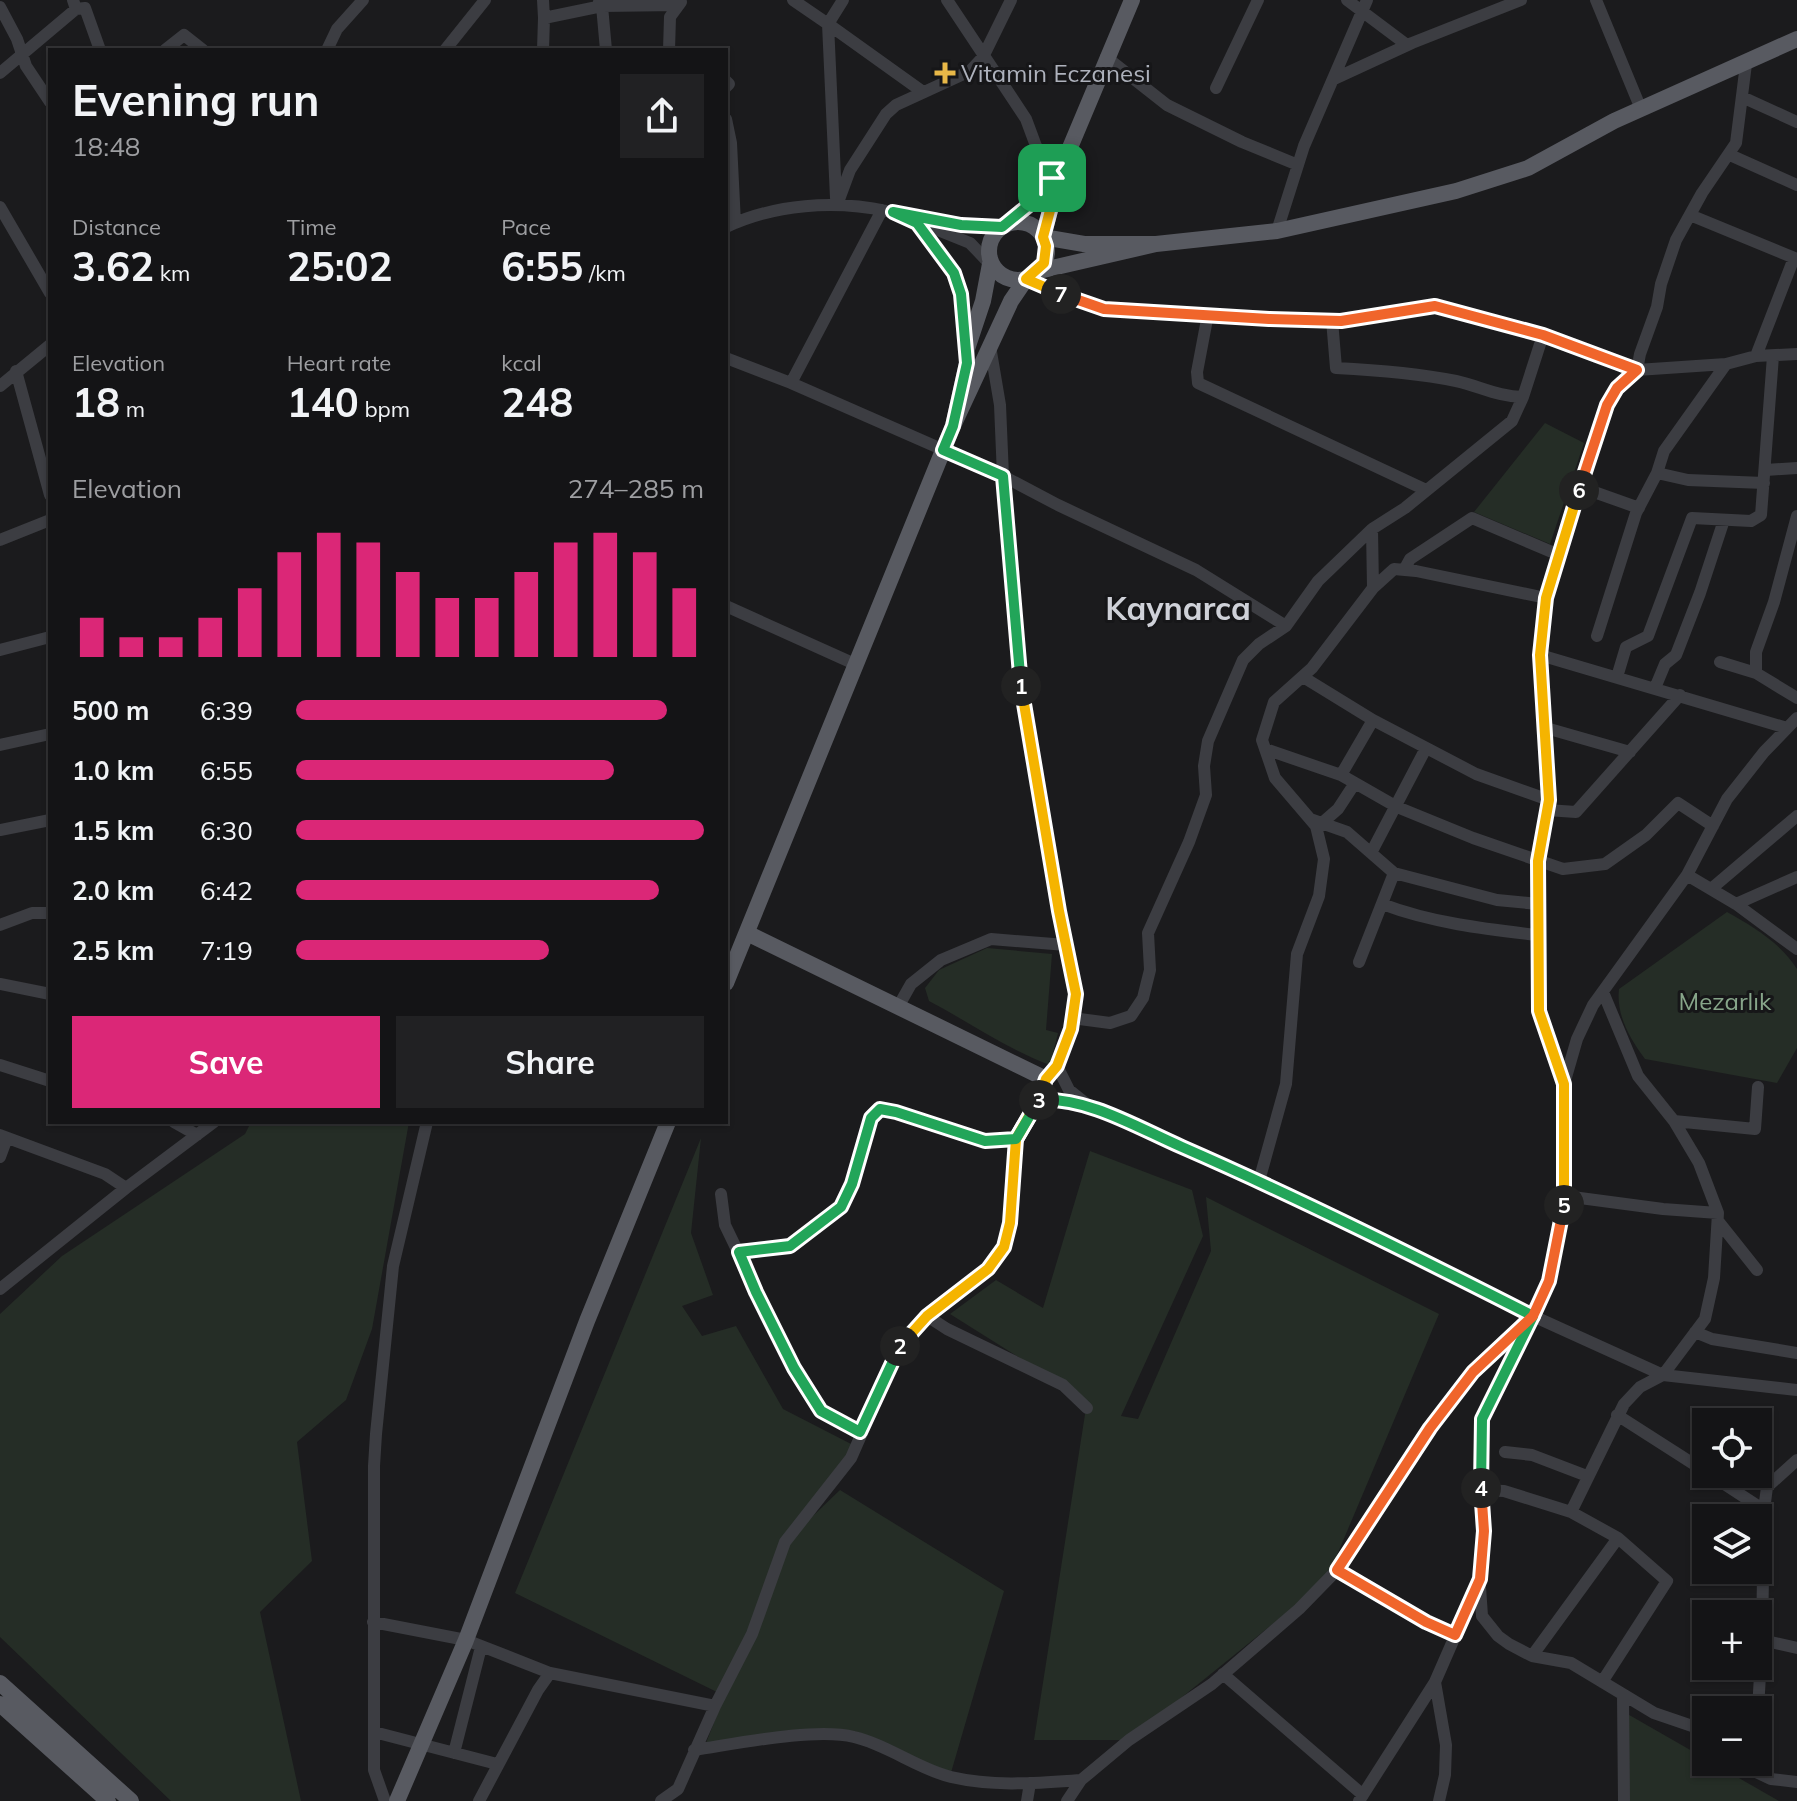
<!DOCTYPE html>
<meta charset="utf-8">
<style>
:root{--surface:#141416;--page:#212123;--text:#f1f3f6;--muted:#9d9ea1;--line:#333335;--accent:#db2777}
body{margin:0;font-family:Mulish,sans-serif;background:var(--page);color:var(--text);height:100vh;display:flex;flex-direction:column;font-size:30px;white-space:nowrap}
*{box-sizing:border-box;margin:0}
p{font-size:26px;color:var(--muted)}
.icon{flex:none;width:44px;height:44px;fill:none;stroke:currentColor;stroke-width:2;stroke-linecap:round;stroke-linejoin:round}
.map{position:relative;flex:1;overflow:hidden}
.side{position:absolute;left:48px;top:48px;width:680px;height:1076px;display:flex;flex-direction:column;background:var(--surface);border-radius:0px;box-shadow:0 2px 6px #0004,0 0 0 2px var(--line)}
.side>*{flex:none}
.buttons{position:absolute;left:1692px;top:1408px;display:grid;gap:16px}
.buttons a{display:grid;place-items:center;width:80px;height:80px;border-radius:0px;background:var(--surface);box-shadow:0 2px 6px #0004,0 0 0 2px var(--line);font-size:40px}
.pin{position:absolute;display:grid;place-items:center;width:68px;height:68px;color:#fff;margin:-34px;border-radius:16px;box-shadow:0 4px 12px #0006}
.km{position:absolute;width:40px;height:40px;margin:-20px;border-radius:50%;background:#222;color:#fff;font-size:22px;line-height:40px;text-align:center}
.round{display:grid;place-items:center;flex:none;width:84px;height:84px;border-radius:0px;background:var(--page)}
.overview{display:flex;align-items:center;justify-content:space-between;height:136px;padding:0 24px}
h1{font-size:44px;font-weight:700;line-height:60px}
.metrics{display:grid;grid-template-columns:repeat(3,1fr);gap:12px;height:136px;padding:8px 24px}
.metrics div{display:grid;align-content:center}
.metrics b{font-size:40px;font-weight:700}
.metrics small{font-size:22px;font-weight:400}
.metrics p{font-size:22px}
.chart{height:224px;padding:16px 24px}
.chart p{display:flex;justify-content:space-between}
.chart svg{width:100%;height:144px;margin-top:8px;stroke:var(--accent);stroke-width:6}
.action{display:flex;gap:16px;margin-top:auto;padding:16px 24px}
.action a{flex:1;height:92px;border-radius:0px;background:var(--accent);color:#fff;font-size:32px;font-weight:700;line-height:92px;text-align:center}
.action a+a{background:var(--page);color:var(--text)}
ul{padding:0 24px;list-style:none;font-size:26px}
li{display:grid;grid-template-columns:128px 96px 1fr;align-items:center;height:60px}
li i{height:20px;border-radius:10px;background:var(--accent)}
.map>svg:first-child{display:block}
.green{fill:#252d26}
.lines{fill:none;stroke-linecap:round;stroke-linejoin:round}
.minor{stroke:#3c3d42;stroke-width:12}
.major{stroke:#585a61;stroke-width:16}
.split-1-casing{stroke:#fff;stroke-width:16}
.split-2-casing{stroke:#fff;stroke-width:16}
.split-3-casing{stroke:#fff;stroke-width:16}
.split-4-casing{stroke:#fff;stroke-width:16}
.split-5-casing{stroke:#fff;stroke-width:16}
.split-6-casing{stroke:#fff;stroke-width:16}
.split-7-casing{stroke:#fff;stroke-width:16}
.split-8-casing{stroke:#fff;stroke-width:16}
.split-1{stroke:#22a559;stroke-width:10}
.split-2{stroke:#f5b400;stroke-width:10}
.split-3{stroke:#22a559;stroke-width:10}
.split-4{stroke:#22a559;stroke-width:10}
.split-5{stroke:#f0652b;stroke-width:10}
.split-6{stroke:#f5b400;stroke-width:10}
.split-7{stroke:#f0652b;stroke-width:10}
.split-8{stroke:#f5b400;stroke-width:10}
.poi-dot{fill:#e8b848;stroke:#161618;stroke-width:3}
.labels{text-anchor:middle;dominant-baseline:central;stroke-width:6;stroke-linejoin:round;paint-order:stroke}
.poi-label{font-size:24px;fill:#aeb2bc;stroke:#161618;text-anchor:start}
.park-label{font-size:24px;fill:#87a58a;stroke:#161618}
.district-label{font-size:32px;font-weight:bold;fill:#cfd1d8;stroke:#161618}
</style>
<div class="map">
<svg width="1797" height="1801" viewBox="0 0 1797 1801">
<rect width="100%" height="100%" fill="#1b1b1d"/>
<!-- green -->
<path class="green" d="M1545,423L1584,443L1550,544L1474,512Z
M1727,912C1752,926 1781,943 1797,969V1048L1777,1083L1645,1059C1630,1039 1616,1015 1619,989Z
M987,948L1052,954L1046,1030L1058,1033L1050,1065C1007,1049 969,1022 929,1001L925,988L939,970Z
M251,1122H409L372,1329L346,1400L297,1442L312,1561L260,1612L301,1801H171L0,1637V1314L62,1256L245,1134Z
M701,1138L691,1233L713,1295L682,1306L702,1336L736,1326L783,1409L855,1446L791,1537L840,1490L1004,1591L950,1776L831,1734L704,1748L766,1591L721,1694L515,1593Z
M1090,1151L1192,1190L1203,1236L1121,1416L1138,1419L1211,1251L1206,1197L1439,1314L1326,1581L1129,1740H1034L1086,1408L1063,1385L950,1314L996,1280L1043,1308Z
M1624,1712L1706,1759V1762H1711L1779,1801H1625Z"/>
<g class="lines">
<!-- minor -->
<path class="minor" d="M543,0L544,18
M793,0L828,24L836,198
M843,0L828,24L923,92
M947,0L1026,119L1036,146L1052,178
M1347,0L1407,45
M1596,0L1641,109
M599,2L602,6L606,50
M0,7L17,39L26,66L50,102
M76,9L85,8L100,50
M165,50L184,35L203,50
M327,50L337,29L363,0
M445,50L485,0
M543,50L544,18L602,6L678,5
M669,50L670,17L681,2
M1106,57L1167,105L1242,142L1298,165
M0,73L76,9L73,0
M1334,79L1412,43L1521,0
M726,81L729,84L726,87
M1216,88L1258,0
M1742,97L1797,122
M726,119L731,143L735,223
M1730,155L1797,185
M837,205L850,170L886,114L896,105L970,71L983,57L1011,0
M0,207L50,293
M1690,215L1797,259
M917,223L954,273L961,294L967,342
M726,227C775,204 834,200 887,211
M1277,231L1304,146L1367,0
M990,264L970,243L893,212L961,225L1002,227
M1026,279L1104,309L1130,312L1341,321L1435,306L1543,335L1637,370L1726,364L1756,356L1797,354
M1208,314L1197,372L1198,383L1426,490
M1332,320L1336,368C1377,370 1416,373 1456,381C1479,386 1499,397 1523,397
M1756,356L1794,258
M726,358L791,383L1003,476L1058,505L1196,570L1286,626
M16,371L50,495
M791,383L882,210
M0,386L50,345
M1766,470L1797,468
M1657,473L1664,451L1726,364
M1580,487L1639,508
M1797,516L1774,602L1756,652V673L1797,698
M0,540L50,520
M1404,570L1410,559L1472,518L1559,555
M1373,588L1372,529L1405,508L1512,421L1523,397L1543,335
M726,606L857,665
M1597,636L1636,513L1657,473L1688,480L1764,483
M0,650L50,637
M1540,655L1787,728
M1720,662L1756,673
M1303,677L1373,720L1341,775
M1617,677L1626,647L1648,636L1692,518L1751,521L1761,515L1773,356
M1655,688L1665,664L1676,655L1700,593L1724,520
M1373,720L1476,774L1549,800
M1546,728L1630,752
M0,745L50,734
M1265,749L1341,775L1397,807L1473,838L1563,869L1605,864L1646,835L1678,803L1713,826
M1547,810L1576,812L1680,695
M1310,819L1347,832L1394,873L1497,900L1538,904
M1322,823L1338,809L1355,783
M0,830L50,820
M1371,853L1425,750
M1687,875L1736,904L1797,949
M1711,889L1797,816
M1382,904C1432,923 1485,929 1537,935
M1736,904L1797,877
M0,925L32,913H50
M1359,962L1394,873
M0,984L50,994
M1603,992L1638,1076L1674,1121L1699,1163L1718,1213L1714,1278L1705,1319L1663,1375L1797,1390
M898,1007L911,984L941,960L991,939L1066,945
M1072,1018L1110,1023L1131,1016L1143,998L1150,970L1148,933L1189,842L1206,795L1204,766L1208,741L1243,660L1259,644L1286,626L1318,581L1372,529
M0,1065L50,1081
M1057,1066L1069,1090L1089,1106
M1564,1084L1539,1011L1538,861L1549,800L1540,655L1546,598L1607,405L1617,388L1637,370L1640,354L1657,307L1661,284L1676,240L1702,193L1736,143L1746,64
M1039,1099L1092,1108L1246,1175L1342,1220L1533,1316L1663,1375
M1674,1121L1755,1129L1758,1087
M174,1122L197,1135
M0,1135L105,1174L126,1188
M0,1157L7,1138
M1259,1181L1286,1084L1297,954L1319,896L1324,859L1316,826L1275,778L1262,740L1274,702L1312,668L1373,588L1394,569L1416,571L1546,598
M721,1194L725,1225L794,1368L821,1411L860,1432
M1565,1196L1663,1209L1718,1213
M1718,1221L1757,1270
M739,1252L790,1246L841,1207L852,1184L871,1118L880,1109L896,1112L985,1141L1016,1139
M0,1289L126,1188L214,1122
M927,1316L947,1329L1063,1385L1087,1408
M1695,1332L1712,1339L1797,1353
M1617,1415L1706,1472
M1505,1452L1532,1455L1587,1476
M1709,1474L1764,1510
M1481,1490L1504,1491L1571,1512
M1337,1570L1426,1622L1455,1635
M1480,1587L1482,1616L1498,1636L1509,1644L1532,1656L1571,1663L1654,1713L1695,1727L1706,1736
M373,1622L466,1640L550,1673L715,1706
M1762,1640L1797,1648
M1532,1656L1618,1538L1571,1512L1624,1404L1640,1387L1663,1375
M1223,1674L1363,1795
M1602,1682L1667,1581L1618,1538
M1623,1696L1624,1801
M1758,1710L1762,1640L1764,1510L1767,1487L1797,1460
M374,1732L497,1764
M694,1750C735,1744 816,1727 854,1737C888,1745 918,1769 951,1777C994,1787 1037,1783 1081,1780
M454,1753L481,1647
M1740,1762L1754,1771
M1754,1762V1771L1771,1779L1797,1782
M385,1801L374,1770V1466L376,1434L393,1266L427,1122
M479,1801L538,1690L550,1673
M661,1801L678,1789L715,1706L752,1634L785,1542L851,1458L902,1342L927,1316L988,1269L1004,1247L1010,1223L1016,1139L1039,1099L1046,1079L1057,1066L1071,1029L1076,994L1059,911L1021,691L1003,476L1000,405L990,346
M1027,1801L1030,1783
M1067,1801L1081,1780L1129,1740L1212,1684L1299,1609L1337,1570L1430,1428L1473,1372L1533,1316L1549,1281L1565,1196L1564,1084L1577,1039L1593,1005L1687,875L1727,799L1764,752L1797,718
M1359,1801L1435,1682
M1439,1801L1445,1775L1446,1745L1435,1682L1480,1579L1484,1531L1480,1474L1482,1419L1528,1326"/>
<!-- major -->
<path class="major" d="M1061,169L1132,0
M989 251a29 29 0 1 1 58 0a29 29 0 1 1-58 0Z
M1006,225L1035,200L1061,169L1043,237L1084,244H1156L1039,271
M1156,244L1277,231L1456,191L1528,168L1614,121L1797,39
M990,264L983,301L967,349V363L953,426L1011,301L1026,279
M747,933L1046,1079
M726,983L953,426
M0,1683L131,1801
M0,1704L108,1801
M397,1801L466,1640L587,1321L668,1122"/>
</g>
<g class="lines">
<!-- split-1 casing -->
<g class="split-1-casing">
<path id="split-1" d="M1021,686L1003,476L943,450L953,426L967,363L961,294L954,273L917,223L893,212L961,225L1002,227L1035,200L1052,178"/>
</g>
<!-- split-2 casing -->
<g class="split-2-casing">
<path id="split-2" d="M900,1346L927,1316L988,1269L1004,1247L1010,1223L1016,1139L1039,1099L1046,1079L1057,1066L1071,1029L1076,994L1059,911L1021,686"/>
</g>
<!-- split-3 casing -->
<g class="split-3-casing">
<path id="split-3" d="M900,1346L860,1432L821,1411L794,1368L756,1292L739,1252L790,1246L841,1207L852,1184L871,1118L880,1109L896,1112L985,1141L1016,1139L1039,1100"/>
</g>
<!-- split-4 casing -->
<g class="split-4-casing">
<path id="split-4" d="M1039,1100C1088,1097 1138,1128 1182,1147C1301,1199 1417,1257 1533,1316L1482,1419L1481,1488"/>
</g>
<!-- split-5 casing -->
<g class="split-5-casing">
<path id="split-5" d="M1481,1488L1484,1531L1480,1579L1455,1635L1426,1622L1337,1570L1430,1428L1473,1372L1533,1316L1549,1281L1564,1205"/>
</g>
<!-- split-6 casing -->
<g class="split-6-casing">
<path id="split-6" d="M1564,1205V1084L1539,1011L1538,861L1549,800L1540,655L1546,598L1579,490"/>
</g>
<!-- split-7 casing -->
<g class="split-7-casing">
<path id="split-7" d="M1061,294L1104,309L1269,319L1341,321L1435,306L1543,335L1637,370L1617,388L1607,405L1579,490"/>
</g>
<!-- split-8 casing -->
<g class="split-8-casing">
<path id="split-8" d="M1052,178L1061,169L1043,237L1046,246L1044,263L1026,279L1061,294"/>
</g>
<!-- split-1 -->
<use href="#split-1" class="split-1"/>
<!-- split-2 -->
<use href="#split-2" class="split-2"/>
<!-- split-3 -->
<use href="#split-3" class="split-3"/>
<!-- split-4 -->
<use href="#split-4" class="split-4"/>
<!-- split-5 -->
<use href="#split-5" class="split-5"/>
<!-- split-6 -->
<use href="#split-6" class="split-6"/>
<!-- split-7 -->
<use href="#split-7" class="split-7"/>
<!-- split-8 -->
<use href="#split-8" class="split-8"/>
</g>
<!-- markers -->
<path class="poi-dot" d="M941 61h8v8h8v8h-8v8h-8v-8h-8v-8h8z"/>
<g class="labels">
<!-- poi labels -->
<g class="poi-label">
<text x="961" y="73">Vitamin Eczanesi</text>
</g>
<!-- park labels -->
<g class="park-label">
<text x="1725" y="1001">Mezarlık</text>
</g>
<!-- district labels -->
<g class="district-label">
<text x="1178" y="608">Kaynarca</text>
</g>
</g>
</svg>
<div class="buttons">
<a><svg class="icon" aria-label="locate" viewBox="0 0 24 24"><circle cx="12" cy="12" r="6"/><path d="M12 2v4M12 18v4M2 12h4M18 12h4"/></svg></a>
<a><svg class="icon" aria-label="layers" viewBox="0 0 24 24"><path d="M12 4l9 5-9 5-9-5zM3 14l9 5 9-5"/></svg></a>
<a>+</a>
<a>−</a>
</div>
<div class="pin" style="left:1052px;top:178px;background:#1e9e55"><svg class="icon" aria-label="arrive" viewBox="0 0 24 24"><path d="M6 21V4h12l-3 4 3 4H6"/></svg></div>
<b class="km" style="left:1021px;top:686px">1</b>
<b class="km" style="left:900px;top:1346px">2</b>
<b class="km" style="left:1039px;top:1100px">3</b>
<b class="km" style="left:1481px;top:1488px">4</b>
<b class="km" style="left:1564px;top:1205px">5</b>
<b class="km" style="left:1579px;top:490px">6</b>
<b class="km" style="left:1061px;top:294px">7</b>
<section class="side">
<div class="overview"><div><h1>Evening run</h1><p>18:48</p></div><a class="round"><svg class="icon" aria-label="share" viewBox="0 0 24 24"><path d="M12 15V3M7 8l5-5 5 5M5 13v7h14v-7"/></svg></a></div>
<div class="metrics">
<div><p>Distance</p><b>3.62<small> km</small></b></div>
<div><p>Time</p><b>25:02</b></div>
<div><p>Pace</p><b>6:55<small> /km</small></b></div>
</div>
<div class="metrics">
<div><p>Elevation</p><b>18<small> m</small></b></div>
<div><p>Heart rate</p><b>140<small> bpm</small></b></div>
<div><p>kcal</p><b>248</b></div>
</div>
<div class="chart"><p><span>Elevation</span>274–285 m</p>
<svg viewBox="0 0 160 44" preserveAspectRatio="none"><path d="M5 44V32M15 44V38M25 44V38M35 44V32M45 44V23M55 44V12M65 44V6M75 44V9M85 44V18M95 44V26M105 44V26M115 44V18M125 44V9M135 44V6M145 44V12M155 44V23"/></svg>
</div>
<ul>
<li><b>500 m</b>6:39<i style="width:91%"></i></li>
<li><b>1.0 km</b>6:55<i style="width:78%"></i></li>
<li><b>1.5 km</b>6:30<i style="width:100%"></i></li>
<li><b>2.0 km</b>6:42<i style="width:89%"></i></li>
<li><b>2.5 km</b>7:19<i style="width:62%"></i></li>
</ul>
<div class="action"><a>Save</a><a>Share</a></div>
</section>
</div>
